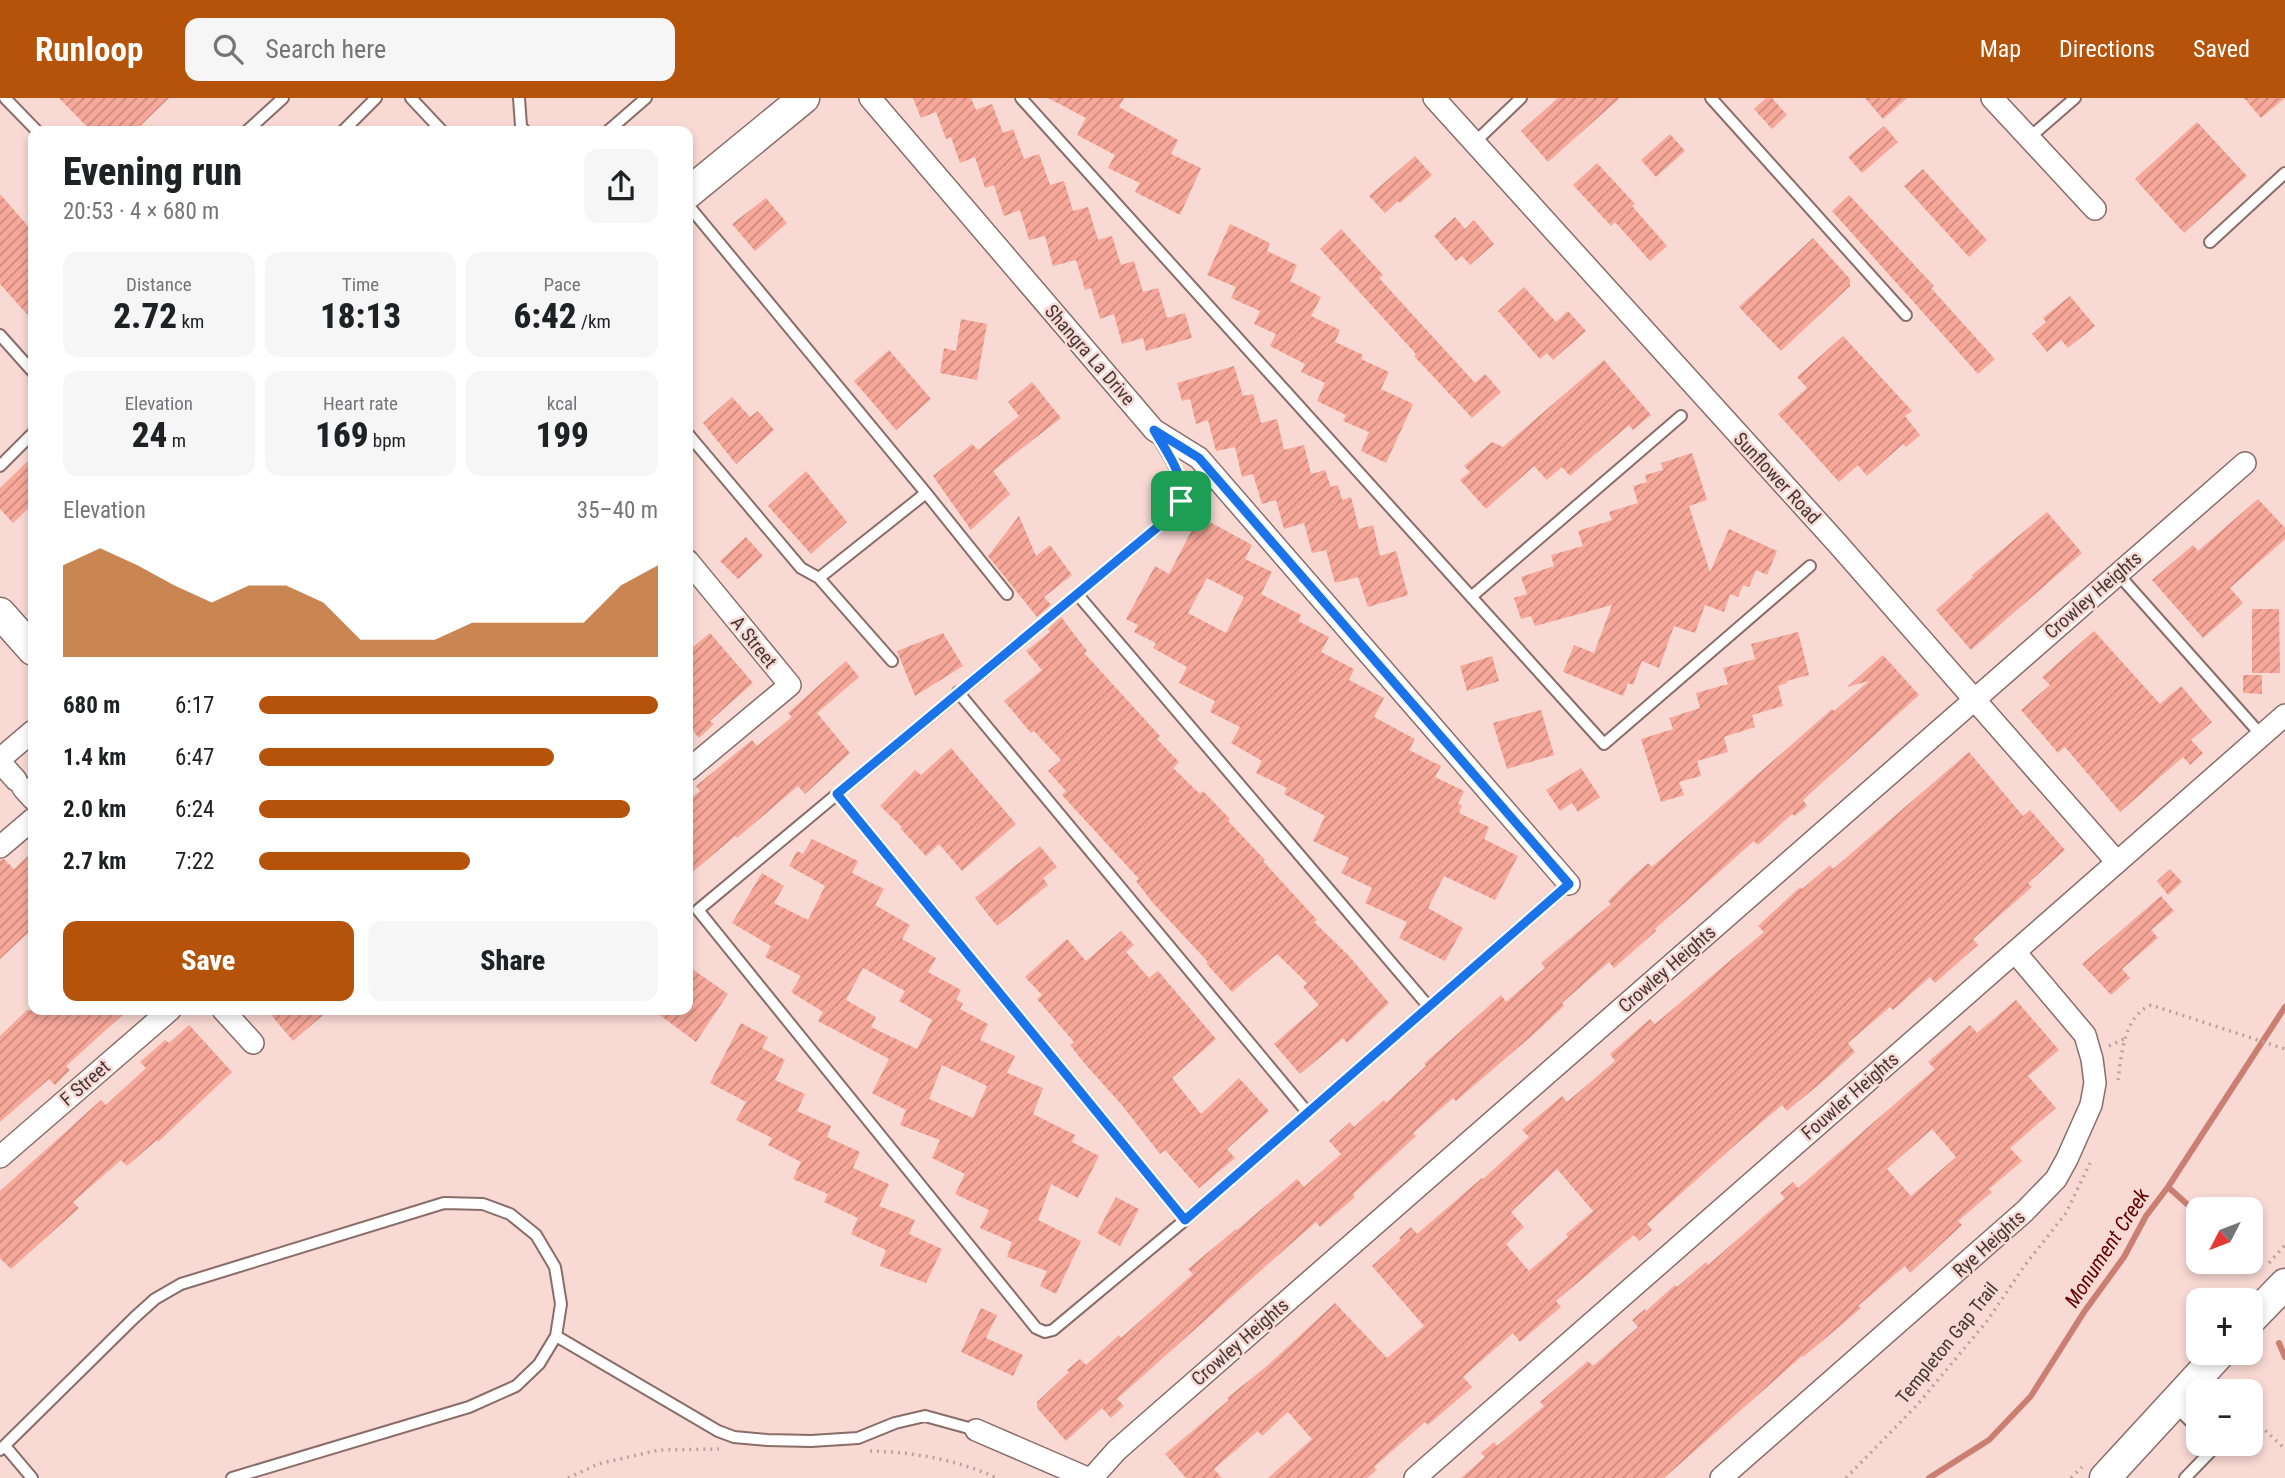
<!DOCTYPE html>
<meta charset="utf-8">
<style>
:root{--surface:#fff;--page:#f6f6f6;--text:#202124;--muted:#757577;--accent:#b45309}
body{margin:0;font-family:"Roboto Condensed",sans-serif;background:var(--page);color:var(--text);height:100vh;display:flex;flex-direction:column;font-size:26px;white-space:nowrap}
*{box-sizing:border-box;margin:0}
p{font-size:23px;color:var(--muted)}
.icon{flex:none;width:38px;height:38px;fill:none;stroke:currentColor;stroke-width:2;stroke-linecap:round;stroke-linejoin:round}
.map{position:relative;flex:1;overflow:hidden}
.drawer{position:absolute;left:28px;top:28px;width:665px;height:889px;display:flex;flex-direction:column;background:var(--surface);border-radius:14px;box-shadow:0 4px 10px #0003}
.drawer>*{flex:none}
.needle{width:46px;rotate:228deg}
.fabs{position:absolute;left:2186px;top:1099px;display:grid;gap:14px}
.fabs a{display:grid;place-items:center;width:77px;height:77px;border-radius:14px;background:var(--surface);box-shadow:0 4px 10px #0003;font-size:35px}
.pin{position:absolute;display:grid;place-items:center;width:60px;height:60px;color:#fff;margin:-30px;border-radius:14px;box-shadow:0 4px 10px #0006}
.round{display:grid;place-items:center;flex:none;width:74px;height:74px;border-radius:14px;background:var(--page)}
.overview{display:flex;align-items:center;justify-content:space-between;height:119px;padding:0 35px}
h1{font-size:38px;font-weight:800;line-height:52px}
.metrics{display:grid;grid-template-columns:repeat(3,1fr);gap:10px;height:119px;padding:7px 35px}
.metrics div{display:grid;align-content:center;border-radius:14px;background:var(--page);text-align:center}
.metrics b{font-size:35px;font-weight:800}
.metrics small{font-size:19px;font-weight:400}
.metrics p{font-size:19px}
.chart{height:196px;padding:14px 35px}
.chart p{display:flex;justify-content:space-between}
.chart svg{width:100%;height:126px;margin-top:7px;fill:var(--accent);opacity:.7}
.cta{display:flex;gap:14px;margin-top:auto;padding:14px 35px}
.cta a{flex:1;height:80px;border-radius:14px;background:var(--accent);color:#fff;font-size:28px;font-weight:800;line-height:80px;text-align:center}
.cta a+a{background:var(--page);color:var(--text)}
ul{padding:0 35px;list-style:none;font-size:23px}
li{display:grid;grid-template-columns:112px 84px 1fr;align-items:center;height:52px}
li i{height:18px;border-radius:9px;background:var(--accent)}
header{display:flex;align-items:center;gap:42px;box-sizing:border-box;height:98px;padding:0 35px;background:var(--accent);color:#fff}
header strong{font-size:33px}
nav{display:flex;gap:38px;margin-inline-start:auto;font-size:24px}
.search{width:490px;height:63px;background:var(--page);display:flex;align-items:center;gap:18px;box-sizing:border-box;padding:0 24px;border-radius:14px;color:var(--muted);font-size:26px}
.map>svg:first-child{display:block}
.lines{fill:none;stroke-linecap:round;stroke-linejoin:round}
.stream{stroke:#cb7f73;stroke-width:6}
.building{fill:url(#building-hatch);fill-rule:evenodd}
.lane-casing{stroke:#896d68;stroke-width:14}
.street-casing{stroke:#896d68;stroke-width:24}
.secondary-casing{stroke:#896d68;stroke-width:33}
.path{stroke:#bba29d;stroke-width:3.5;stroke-dasharray:2 5;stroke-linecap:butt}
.lane{stroke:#fff;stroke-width:10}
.street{stroke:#fff;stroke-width:21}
.secondary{stroke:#fff;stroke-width:30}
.route-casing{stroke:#fff;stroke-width:14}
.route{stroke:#1a73e8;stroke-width:9}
.labels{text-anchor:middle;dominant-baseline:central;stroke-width:5;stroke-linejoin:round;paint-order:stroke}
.street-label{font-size:19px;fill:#443835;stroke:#f9d9d3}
.water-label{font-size:21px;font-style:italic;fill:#600000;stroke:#f9d9d3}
</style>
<header>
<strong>Runloop</strong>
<div class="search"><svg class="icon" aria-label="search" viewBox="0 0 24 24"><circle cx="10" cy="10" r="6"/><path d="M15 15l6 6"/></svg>Search here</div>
<nav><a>Map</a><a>Directions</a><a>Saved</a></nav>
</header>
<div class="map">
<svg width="2285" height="1380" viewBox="0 0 2285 1380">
<defs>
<pattern id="building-hatch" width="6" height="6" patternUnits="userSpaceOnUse" patternTransform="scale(1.75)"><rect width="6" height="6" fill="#f7a89a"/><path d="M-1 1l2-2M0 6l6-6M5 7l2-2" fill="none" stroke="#ca8a7e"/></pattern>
</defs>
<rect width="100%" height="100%" fill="#f9d9d3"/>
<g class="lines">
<!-- stream -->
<path class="stream" d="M2168,1089L2198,1116
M2239,1164L2246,1173
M2279,1245L2285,1259
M1929,1380L1989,1342L2031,1298L2084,1214L2124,1159L2146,1118L2168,1089L2285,909"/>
</g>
<!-- building -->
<path class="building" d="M59,0H169L135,33H91Z
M913,0H971L976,12L992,6L1003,35L1013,31L1024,61L1039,56L1050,87L1064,83L1073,113L1088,109L1098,142L1112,138L1121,167L1134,163L1143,194L1158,190L1167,220L1185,215L1192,240L1146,253L1143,240L1122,246L1114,216L1100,221L1091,190L1085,192L1076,162L1053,168L1045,138L1029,142L1020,112L1004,118L994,87L985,90L975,59L960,65L951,39L946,41L936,14L921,20Z
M1048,0H1124L1119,9L1178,42L1171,56L1201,70L1180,117L1135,94L1140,85L1108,70L1115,57L1077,37L1086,20Z
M1558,0H1620L1548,64L1521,33Z
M1766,0H1772L1787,17L1772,31L1754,11Z
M1865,0H1907L1883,21Z
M2244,0H2285L2261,20Z
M2197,24L2247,78L2184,135L2135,81Z
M1884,28L1898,44L1862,75L1848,59Z
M1670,36L1685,53L1656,79L1641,62Z
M1415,58L1432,77L1400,105L1398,103L1385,115L1369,98Z
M1597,65L1635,106L1632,108L1667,148L1650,163L1615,124L1611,128L1573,87Z
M1923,71L1987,142L1969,159L1904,88Z
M0,96L33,134V223L0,186Z
M1849,97L1934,188L1931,190L1995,261L1978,276L1832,113Z
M766,100L787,125L755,153L732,126Z
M1455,119L1465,131L1474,122L1494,146L1470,167L1462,158L1456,163L1434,138Z
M1230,126L1270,145L1267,153L1297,167L1290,183L1321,199L1311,218L1340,232L1335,244L1363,257L1361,261L1389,274L1381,291L1413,306L1386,365L1361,353L1369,334L1343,323L1346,317L1317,303L1325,285L1301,274L1305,266L1270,248L1276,236L1254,226L1260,213L1231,200L1236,189L1207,177Z
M1341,131L1383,177L1379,180L1475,285L1485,276L1501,294L1472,320L1414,258L1416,256L1320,151Z
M1813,140L1850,181V188L1781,253L1739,209Z
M1524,189L1556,224L1568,213L1586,233L1553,262L1547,255L1540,261L1498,213Z
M2070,198L2095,228L2068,250L2061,242L2047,254L2032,236L2046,224L2043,220Z
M961,221L987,226L977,282L940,275L944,250L956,253Z
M1843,238L1912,313L1905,318L1920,337L1906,349L1903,346L1867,378L1858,367L1839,384L1778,316L1807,290L1797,279Z
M889,252L931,301L896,332L854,283Z
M1604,262L1651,317L1633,332L1629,327L1570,378L1562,369L1547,382L1534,368L1486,411L1460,382L1470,374L1464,368L1492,344L1503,349Z
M1234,268L1243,298L1253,296L1261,325L1277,321L1284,352L1304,347L1311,376L1325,372L1331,389L1338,387L1342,402L1351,399L1359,431L1373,427L1380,458L1396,453L1408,497L1368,509L1358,479L1335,485L1326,452L1312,455L1304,425L1284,431L1276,402L1262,406L1253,376L1242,379L1235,349L1216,353L1208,322L1196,326L1190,301L1182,303L1177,285Z
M1032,284L1061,320L993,373L1010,396L971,432L933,378L972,346L978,352L1019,318L1008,304Z
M732,299L750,319L758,313L774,332L736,366L703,325Z
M1692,355L1707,402L1689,408L1710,474L1729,431L1777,453L1767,477L1756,472L1749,489L1743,487L1738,499L1730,496L1724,514L1705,507L1695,535L1674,528L1659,570L1642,563L1633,587L1628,585L1623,598L1563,574L1574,547L1594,555L1612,507L1535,528L1531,518L1521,521L1514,500L1527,496L1521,479L1554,468L1551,457L1583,448L1578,433L1612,422L1609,414L1638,405L1633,388L1647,384L1645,377L1663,372L1661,365Z
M33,358V406L13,425L0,411V390Z
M806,373L847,424L811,456L768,408Z
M2258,401L2285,430V441L2230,490L2243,505L2203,540L2152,482L2193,447L2198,453Z
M2047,414L2082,455L1971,552L1936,512L1973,479L1972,477Z
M1019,418L1036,458L1050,447L1072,477L1044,499L1051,507L1037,519L988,458Z
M1199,418L1252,447L1245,461L1272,474L1261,496L1301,517L1298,523L1329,539L1321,554L1354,571L1349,582L1384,600L1374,619L1415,641L1409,652L1441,668L1435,679L1464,693L1458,706L1462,707L1459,715L1489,729L1484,741L1518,758L1495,802L1444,778L1428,810L1463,830L1445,863L1399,840L1407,824L1365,805L1372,790L1341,775L1349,760L1313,743L1325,718L1284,696L1287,690L1256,675L1262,663L1231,645L1240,629L1210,614L1215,603L1179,585L1187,569L1153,550L1156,545L1134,534L1138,527L1126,521L1155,468L1169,476ZM1207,480L1244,499L1226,535L1188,515Z
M746,439L763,458L738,481L720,463Z
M2252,511H2279L2280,575H2252Z
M1061,519L1087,553L1084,555L1160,638L1157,641L1179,664L1173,670L1200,696L1203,693L1230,721L1228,723L1265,762L1263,763L1317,822L1314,824L1348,857L1389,905L1347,945L1343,940L1300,976L1274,946L1319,907L1303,889L1307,885L1277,856L1232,894L1206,865L1208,864L1153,805L1136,783L1139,781L1062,697L1066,693L1048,673L1061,662L1034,633L1031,635L1004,603L1042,572L1026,553L1050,534L1048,531Z
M2094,533L2160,606L2181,588L2212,624L2191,642L2203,655L2190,667L2183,659L2120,714L2065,649L2058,655L2021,612L2050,587L2042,579Z
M1798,534L1809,577L1787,583V585L1778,588L1783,608L1752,617L1755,629L1724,639L1728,654L1697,663L1701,678L1679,684L1684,697L1661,704L1641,641L1673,631L1669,620L1700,610L1696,595L1728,586L1723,570L1755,561L1751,546Z
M710,535L753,585L710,623L714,626L699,640L688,627V553Z
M943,535L963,568L915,598L897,553Z
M1883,557L1919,597L1803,702L1807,708L1795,718L1792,716L1758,747L1754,743L1655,831L1656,833L1614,870L1609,864L1562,905L1564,908L1534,936L1456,1003L1453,1000L1413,1035L1416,1038L1353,1096L1355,1099L1320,1129L1316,1124L1267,1167L1117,1301L1124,1308L1111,1320L1102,1310L1066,1343L1037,1310V1304L1069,1274L1067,1272L1080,1261L1086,1267L1119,1237L1121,1240L1193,1176L1188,1171L1236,1131L1237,1132L1297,1081L1304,1089L1341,1056L1329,1043L1350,1024L1354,1029L1384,1002L1386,1005L1426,968L1424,966L1501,897L1506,904L1545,870L1541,865L1611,806L1608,803L1627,784L1648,765L1652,769L1832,611L1834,613L1869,583L1847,589Z
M1492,558L1499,583L1467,593L1460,568Z
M846,563L859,579L817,615L850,655L805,696L798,688L737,740L735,738L688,778V703L700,693L696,688L752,642L757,648L792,619L788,615Z
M2243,577H2262V596L2243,595Z
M1541,612L1554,657L1507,671L1493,625Z
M951,650L1016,726L962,773L939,746L926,758L900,730L902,729L880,708L915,672L921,677Z
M1969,654L2023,718L2030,712L2065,752L2028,785L2032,789L1973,841L1978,847L1935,885L1930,879L1893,912L1890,909L1848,945L1855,954L1829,978L1787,1013L1782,1007L1743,1040L1647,1126L1652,1132L1639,1143L1634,1137L1556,1203L1561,1209L1520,1244L1513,1235L1463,1279L1472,1289L1428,1327L1425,1324L1374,1369L1377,1372L1367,1380H1268L1312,1341L1288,1314L1262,1338L1258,1333L1214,1371L1222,1380H1186L1165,1356L1229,1302L1227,1300L1267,1268L1335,1205L1387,1260L1424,1228L1372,1168L1401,1142L1399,1140L1411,1129L1417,1136L1482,1080L1483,1081L1529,1039L1522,1032L1562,998L1567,1004L1615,963L1610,956L1650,921L1655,926L1764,834L1758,828L1800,789L1802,791L1830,767L1833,771ZM1557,1071L1593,1113L1566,1136L1568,1139L1529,1173L1506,1146L1524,1129L1511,1114Z
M1581,670L1600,699L1578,714L1572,705L1560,713L1546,692Z
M812,741L858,763L852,775L884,791L875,807L910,827L902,841L936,860L928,874L961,892L956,902L963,905L960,911L988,926L980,942L1015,958L1007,975L1043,990L1033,1016L1075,1037L1072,1044L1099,1058L1078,1100L1051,1086L1038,1122L1081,1143L1056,1196L1040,1188L1047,1173L1007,1159L1012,1144L980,1130L989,1112L955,1096L965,1076L932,1060L940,1042L900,1027L906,1012L872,995L889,961L818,923L823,914L791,894L801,878L765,859L771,848L732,825L762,775L784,788L774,805L808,822L825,788L789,768L797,753L803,756ZM863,870L905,893L899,903L932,922L917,951L871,929L876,919L846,902ZM942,967L987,988L973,1020L929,1001Z
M1040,748L1057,769L1043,780L1048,787L997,828L975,800Z
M33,753V830L0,861V762L4,761L14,771Z
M2170,771L2182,784L2168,797L2157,783Z
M2161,798L2174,813L2151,832L2158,840L2122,871L2130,880L2111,897L2082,866Z
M1121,833L1134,847L1126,854L1149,880L1158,873L1216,941L1172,980L1201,1016L1239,980L1269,1013L1227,1051L1235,1060L1199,1090L1165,1052L1160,1056L1121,1006L1085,966L1070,947L1074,944L1037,901L1042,897L1025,879L1067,841L1086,863Z
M688,868L728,896L696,944L653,912H688Z
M2016,902L2059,952L2028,978L2056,1010L2010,1050L2022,1063L1989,1091L1992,1094L1958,1123L1962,1127L1910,1175L1905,1168L1858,1208L1861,1210L1839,1229L1803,1259L1802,1258L1664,1380H1461L1485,1359L1481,1355L1494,1344L1497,1348L1544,1308L1540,1304L1588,1263L1593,1268L1638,1229L1632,1222L1645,1211L1646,1213L1675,1187L1677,1189L1706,1164L1708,1167L1785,1100L1780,1095L1793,1084L1798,1090L1935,971L1928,964L1970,927L1977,935ZM1932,1031L1956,1059L1911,1098L1887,1071Z
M27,912H128L66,968L70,972L55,987L49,981L0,1024V938Z
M267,912H329L293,943Z
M741,925L768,939L762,950L785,962L775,982L805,996L797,1013L831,1028L827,1039L860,1054L853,1070L889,1086L879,1108L915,1122L909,1136L942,1151L926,1185L880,1168L886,1152L851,1136L858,1120L824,1104L828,1096L793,1081L801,1064L768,1047L772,1040L736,1022L746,1004L710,985Z
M189,927L232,974L158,1044L157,1042L127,1068L121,1062L73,1104L79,1110L11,1171L0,1160V1093L101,1002L106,1007L146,970L140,964L165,942L169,945Z
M1116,1099L1139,1111L1120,1148L1097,1135Z
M981,1210L997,1217L986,1240L1023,1257L1013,1278L961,1254Z"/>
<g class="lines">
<!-- lane casing -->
<g class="lane-casing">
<path id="lane" d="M5,0L37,33
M411,0L442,33
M519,0L521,28L525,33
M1021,0L1604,646L1810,468
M1711,0L1906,217
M247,33L283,0
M343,33L376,0
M608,33L646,0
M2029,40L2075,0
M1474,45L1521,0
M688,107L926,395L1007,496
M2210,144L2285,75
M0,237L33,274
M688,336L801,470L819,480L892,563
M1159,341C1168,358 1187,382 1181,403C1179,407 1175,413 1172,417L698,812L1036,1230L1045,1234L1053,1232L1185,1122L1569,786
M0,368L33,335
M2118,476L2262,638
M819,480L926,395
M1078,497L1429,909
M1471,499L1681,318
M958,594L1307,1014
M837,696L1185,1122
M556,1238L718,1333L734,1339L767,1342L811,1343L858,1340L895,1325L925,1318L976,1332
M2175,1308L2198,1331
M5,1348L32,1380
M0,1352L135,1219L155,1201L181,1186L444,1105L483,1106L510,1116L536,1137L555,1169L561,1206L556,1238L539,1266L516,1288L469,1309L232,1380
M2185,1380L2215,1349L2213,1346"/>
</g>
<!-- street casing -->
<g class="street-casing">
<path id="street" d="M870,0L1154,332L1199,360L1569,786
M1434,0L1837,445L2117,764
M1992,0L2095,111
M688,463L790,587L688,672
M0,661L33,633
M0,664L16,682
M23,690L33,701
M0,749L33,721
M223,912L253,945
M0,1059L170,912
M976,1332L1087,1380
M1092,1380L1117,1352L2245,365
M1415,1380L2285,617
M1721,1380L2025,1113L2056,1081L2067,1061L2091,1007L2095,985L2092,961L2085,937L2015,854"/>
</g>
<!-- secondary casing -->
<g class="secondary-casing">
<path id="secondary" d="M688,95L804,0
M0,515L33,552
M2250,1222L2285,1186
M2105,1380L2220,1255"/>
</g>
<!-- path -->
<path class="path" d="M2109,948L2126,940
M2118,982C2122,956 2123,919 2151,907L2285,951
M2269,1165L2285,1147
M2250,1318L2285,1351
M870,1353C914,1354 958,1362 997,1380
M568,1380L598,1366L659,1352L719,1351
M1846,1380L1918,1306L1987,1223L2025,1167L2066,1115L2090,1065
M2071,1380L2082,1369"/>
<!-- lane -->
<use href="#lane" class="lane"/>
<!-- street -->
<use href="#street" class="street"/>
<!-- secondary -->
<use href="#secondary" class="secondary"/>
</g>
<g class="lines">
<!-- route casing -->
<g class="route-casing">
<path id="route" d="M1154,332L1199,360L1569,786L1185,1122L837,696L1172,417C1177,409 1183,400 1182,390C1180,372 1163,348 1154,332Z"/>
</g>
<!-- route -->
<use href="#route" class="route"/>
</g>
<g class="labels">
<!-- street labels -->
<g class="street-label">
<text transform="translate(1090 257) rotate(49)">Shangra La Drive</text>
<text transform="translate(1777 380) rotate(47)">Sunflower Road</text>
<text transform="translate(2093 497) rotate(-41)">Crowley Heights</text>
<text transform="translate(754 544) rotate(51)">A Street</text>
<text transform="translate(1667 871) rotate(-41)">Crowley Heights</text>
<text transform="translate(85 985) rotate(-41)">F Street</text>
<text transform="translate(1850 998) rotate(-41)">Fouwler Heights</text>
<text transform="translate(1989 1146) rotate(-42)">Rye Heights</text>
<text transform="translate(1240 1244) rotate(-41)">Crowley Heights</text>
<text transform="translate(1947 1245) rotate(-51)">Templeton Gap Trail</text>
</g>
<!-- water labels -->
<g class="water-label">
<text transform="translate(2107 1150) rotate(-57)">Monument Creek</text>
</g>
</g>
</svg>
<div class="fabs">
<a><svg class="needle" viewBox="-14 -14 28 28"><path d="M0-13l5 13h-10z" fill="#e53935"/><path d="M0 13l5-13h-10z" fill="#757577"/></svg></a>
<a>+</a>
<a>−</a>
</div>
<div class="pin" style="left:1181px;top:403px;background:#1e9e55"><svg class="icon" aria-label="arrive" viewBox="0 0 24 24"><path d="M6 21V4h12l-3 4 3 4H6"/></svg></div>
<section class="drawer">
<div class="overview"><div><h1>Evening run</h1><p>20:53 · 4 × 680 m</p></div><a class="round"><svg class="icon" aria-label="share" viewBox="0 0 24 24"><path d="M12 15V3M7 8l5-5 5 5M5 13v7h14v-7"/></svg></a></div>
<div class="metrics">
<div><p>Distance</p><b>2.72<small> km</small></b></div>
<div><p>Time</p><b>18:13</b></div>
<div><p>Pace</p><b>6:42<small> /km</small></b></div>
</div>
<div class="metrics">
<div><p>Elevation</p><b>24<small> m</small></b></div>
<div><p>Heart rate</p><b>169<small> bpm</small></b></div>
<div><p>kcal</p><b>199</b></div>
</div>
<div class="chart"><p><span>Elevation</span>35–40 m</p>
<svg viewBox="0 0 160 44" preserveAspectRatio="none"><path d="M0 44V12L10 6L20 12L30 19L40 25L50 19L60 19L70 25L80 38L90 38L100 38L110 32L120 32L130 32L140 32L150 19L160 12V44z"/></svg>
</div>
<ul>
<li><b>680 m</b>6:17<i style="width:100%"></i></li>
<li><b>1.4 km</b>6:47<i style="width:74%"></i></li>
<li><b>2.0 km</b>6:24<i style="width:93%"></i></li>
<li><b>2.7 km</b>7:22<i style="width:53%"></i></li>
</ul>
<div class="cta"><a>Save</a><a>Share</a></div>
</section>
</div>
